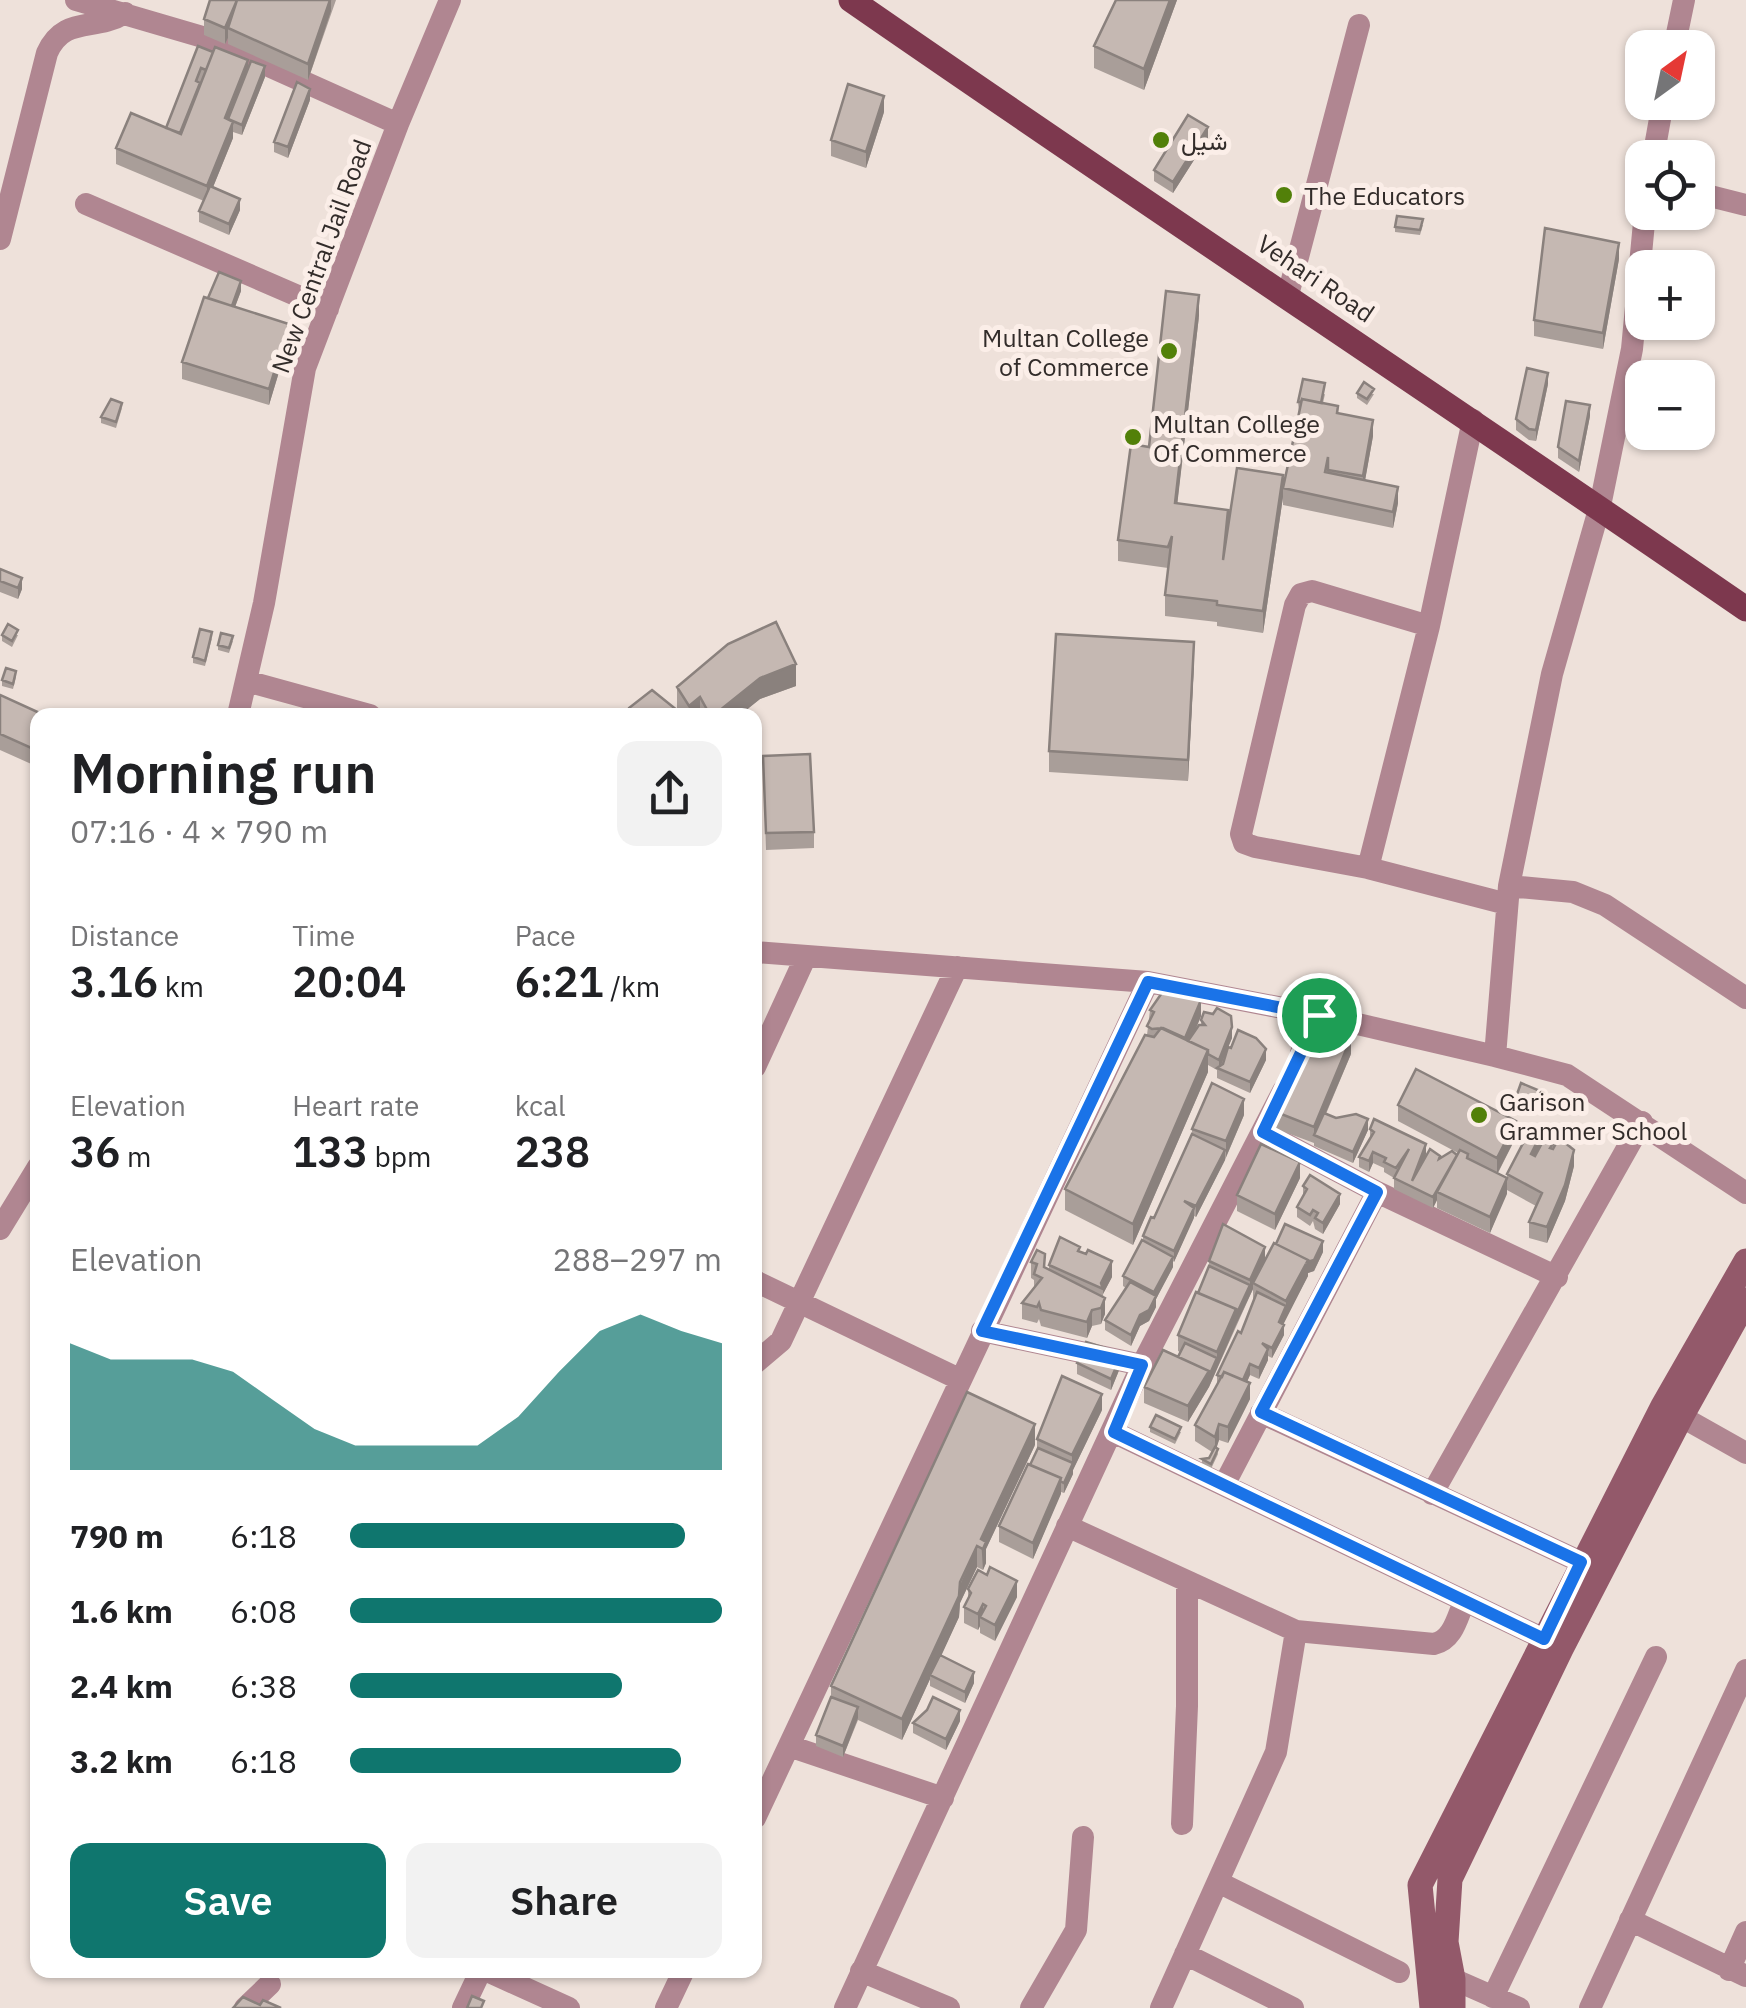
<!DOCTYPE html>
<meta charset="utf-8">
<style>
:root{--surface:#fff;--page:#f2f2f2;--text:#202124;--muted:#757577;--accent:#0f766e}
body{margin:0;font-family:"IBM Plex Sans",Vazirmatn,sans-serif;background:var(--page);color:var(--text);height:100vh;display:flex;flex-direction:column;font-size:38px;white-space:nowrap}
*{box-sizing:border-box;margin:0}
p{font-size:32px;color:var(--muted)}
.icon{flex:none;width:55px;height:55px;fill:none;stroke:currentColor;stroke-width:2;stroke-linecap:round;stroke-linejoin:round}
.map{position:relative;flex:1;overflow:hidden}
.panel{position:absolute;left:30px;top:708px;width:732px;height:1270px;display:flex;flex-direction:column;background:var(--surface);border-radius:20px;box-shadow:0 2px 8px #0004}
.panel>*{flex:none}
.needle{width:65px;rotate:33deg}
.fabs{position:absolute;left:1625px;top:30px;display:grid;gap:20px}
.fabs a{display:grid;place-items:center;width:90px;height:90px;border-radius:20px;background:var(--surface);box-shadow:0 2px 8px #0004;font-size:50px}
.pin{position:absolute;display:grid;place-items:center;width:85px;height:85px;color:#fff;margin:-42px;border:5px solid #fff;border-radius:50%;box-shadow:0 2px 10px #0007}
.round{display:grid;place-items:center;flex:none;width:105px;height:105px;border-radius:20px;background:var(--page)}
.summary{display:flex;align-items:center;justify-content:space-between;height:170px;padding:0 40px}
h1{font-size:55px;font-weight:600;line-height:75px}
.stats{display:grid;grid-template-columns:repeat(3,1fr);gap:15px;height:170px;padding:10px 40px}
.stats div{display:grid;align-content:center}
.stats b{font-size:42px;font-weight:600}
.stats small{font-size:28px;font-weight:400}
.stats p{font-size:28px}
.chart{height:280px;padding:20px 40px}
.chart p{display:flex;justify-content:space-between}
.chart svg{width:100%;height:180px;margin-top:10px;fill:var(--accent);opacity:.7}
.action{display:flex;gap:20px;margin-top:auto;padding:20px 40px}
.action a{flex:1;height:115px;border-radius:20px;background:var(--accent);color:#fff;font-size:40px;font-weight:600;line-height:115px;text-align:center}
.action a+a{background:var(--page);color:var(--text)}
ul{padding:0 40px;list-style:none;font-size:32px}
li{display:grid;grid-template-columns:160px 120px 1fr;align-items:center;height:75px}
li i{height:25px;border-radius:12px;background:var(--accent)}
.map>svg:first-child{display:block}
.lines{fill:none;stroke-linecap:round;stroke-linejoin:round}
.street{stroke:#b08691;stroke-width:22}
.secondary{stroke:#93596a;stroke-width:25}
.primary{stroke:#7d384e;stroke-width:25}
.wall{fill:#a99e99}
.shaded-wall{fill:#8a817d}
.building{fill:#c5b8b2;stroke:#8a817d;stroke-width:2.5}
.route-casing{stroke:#fff;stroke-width:20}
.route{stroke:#1a73e8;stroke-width:12}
.poi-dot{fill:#528009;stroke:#fbeee8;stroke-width:4}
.labels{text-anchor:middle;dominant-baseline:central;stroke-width:10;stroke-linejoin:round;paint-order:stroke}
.poi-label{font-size:25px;fill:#322c2a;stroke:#fbeee8;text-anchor:start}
.street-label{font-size:25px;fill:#322c2a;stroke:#fbeee8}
</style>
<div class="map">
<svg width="1746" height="2008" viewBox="0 0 1746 2008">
<rect width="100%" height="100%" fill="#eee1da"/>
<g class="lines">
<!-- street -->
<path class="street" d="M76,0L206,38L398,124
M1674,48L1684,0
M1653,158L1663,102
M1698,193L1746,205
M86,204L328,309
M0,239L47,53C64,15 94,32 125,13
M1288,295L1359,25
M1429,626L1312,591L1301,594L1295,605L1241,834L1244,843L1255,847L1368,868L1507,904
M246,681L370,715
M238,715L264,603L305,368L398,124L450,0
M1368,868L1429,626L1473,420
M1509,886L1573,892L1605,905L1746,998
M755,952L1148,982L1319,1015L1495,1056L1567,1075L1746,1193
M1301,1053L1319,1015
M1495,1056L1509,886L1552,674L1600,506L1632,349L1645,212
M755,1067L806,956
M1263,1132L1377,1192L1557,1277
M0,1229L38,1167
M755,1281L961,1380
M982,1331L1142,1365
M755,1363L781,1341L957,967
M1666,1408L1746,1453
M1261,1413L1581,1562
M1113,1432L1544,1639
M1224,1485L1377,1192
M1432,1494L1642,1122
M1067,1526L1296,1631L1434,1644C1453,1640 1457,1618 1464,1602
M789,1746L943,1798
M755,1818L1148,982
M1182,1824L1187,1706V1582
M1218,1882L1399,1972
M1630,1920L1746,1976
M1185,1954L1293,2008
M485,1970L569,2008
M1729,1970L1746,1932
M861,1971L949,2008
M1453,1979L1519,2008
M1493,1997L1656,1657
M245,2008L270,1984
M463,2008L481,1970
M666,2008L684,1970
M845,2008L1142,1365L1283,1091
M1031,2008L1076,1930L1083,1837
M1161,2008L1276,1752L1296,1631
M1590,2008L1746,1670"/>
<!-- secondary -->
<path class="secondary" d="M1432,2008L1420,1885L1663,1406L1746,1261
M1453,2008V1979L1446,1942L1450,1879L1561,1649L1681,1417L1746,1300"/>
<!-- primary -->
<path class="primary" d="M851,0C1148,206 1449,404 1746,609"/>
</g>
<!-- wall -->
<path class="wall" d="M210,0H336L308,80L228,44V38L225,44L204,35V19Z
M1116,0H1177L1144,90L1094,68V46Z
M198,46L265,77L242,135L233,132V138L213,187L240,210L229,235L199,222V211L204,201L116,164V148L166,128Z
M310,100L288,158L274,152V142Z
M884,112L866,168L831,156V140Z
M1208,138L1173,193L1154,181V170Z
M1423,225L1420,235L1395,232V227Z
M1619,259L1603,349L1534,336V320Z
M241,291L235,307L292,341L285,363L282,362L269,405L182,379V362L208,298Z
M1199,316L1177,504L1228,530L1283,497L1263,633L1217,626V622L1165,616V595L1168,568L1118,561V540L1149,447Z
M1548,384L1536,441L1529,440L1516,430V419Z
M1357,393L1374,394L1367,405L1357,398Z
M1325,394L1323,403L1373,436L1365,480L1398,503L1393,528L1283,505V488L1299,412L1298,402Z
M122,408L116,428L101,423V417Z
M1590,416L1579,472L1558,458V447Z
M0,569L22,589L18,599L0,592Z
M2,635H18L12,647L2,641Z
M212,638L205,666L193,663V657Z
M233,641L229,653L218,650V645Z
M1194,663L1188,781L1049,772V751Z
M16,677L13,689L2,686V680Z
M796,686L760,699L740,715H626L679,712L677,708V687Z
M0,695L38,715V767L0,750Z
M763,756L814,832V848L766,850Z
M1150,1010L1201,1016L1195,1031L1201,1025V1020L1232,1038L1228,1047L1266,1060L1250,1093L1217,1078V1070L1208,1065V1072L1133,1245L1065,1210V1189L1147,1035Z
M1351,1054L1326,1114L1368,1130L1353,1163L1314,1146V1141V1143L1271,1127V1110Z
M1540,1096L1535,1109L1516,1102V1097Z
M1398,1105L1516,1137L1498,1173L1507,1178V1174L1542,1143H1556L1574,1166L1565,1201L1547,1243L1529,1238V1222L1536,1206L1507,1190L1490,1233L1437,1208V1200L1433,1208L1394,1189V1178L1384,1172V1168L1373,1163L1369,1172L1359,1167V1157L1370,1139V1129L1426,1154L1425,1159L1457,1155L1458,1153L1398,1121Z
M1244,1115L1225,1160L1196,1217L1194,1216L1174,1262L1173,1261V1267L1156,1299V1307L1149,1321L1140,1326L1131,1346L1105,1330V1320L1126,1288L1123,1286V1276L1143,1241V1236L1154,1218L1192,1134V1129Z
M1300,1178L1275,1230L1237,1211V1195Z
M1303,1186L1340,1204L1323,1234L1315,1229L1313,1221L1310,1226L1297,1217V1207L1303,1196Z
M1080,1251L1112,1277L1103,1294L1105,1314L1101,1324L1092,1326L1087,1338L1041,1326L1039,1319L1037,1323L1022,1319V1303L1034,1287V1280L1031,1278V1262L1049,1270V1265Z
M1323,1252L1314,1271L1308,1273V1276L1286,1317L1283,1324L1284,1335L1272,1358L1268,1356V1360L1259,1379L1250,1375L1247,1382L1250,1399L1228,1443L1219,1440L1216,1448L1218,1454L1211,1469L1202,1465V1459L1209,1458L1212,1452L1195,1441V1425L1217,1385V1375L1241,1333L1254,1300L1253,1299V1289L1209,1387L1188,1422L1144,1403V1387L1178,1357L1180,1352L1178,1351V1335L1198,1293L1209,1266V1261L1265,1260Z
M1077,1363H1122L1111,1390L1077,1374Z
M1102,1410L1073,1470V1474L1064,1493L1061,1492L1033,1559L999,1542V1526L1037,1452V1439Z
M1150,1427L1181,1432L1175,1444L1150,1432Z
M1035,1445L986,1549V1563L983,1570L977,1567L960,1603L959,1617L941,1655L974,1683L965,1703L930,1686V1679L902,1740L858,1720L843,1757L816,1746V1735L831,1697V1686Z
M968,1589L1017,1597L995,1641L980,1633V1626L978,1630L964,1623V1607L968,1599Z
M927,1710L960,1721L946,1750L913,1733V1723Z"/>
<!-- shaded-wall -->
<path class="shaded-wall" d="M237,0L228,28V38L225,44V28Z
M330,0H331V11L308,80V64Z
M1170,0H1177L1144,90V69Z
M248,60V76L230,120L225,118Z
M265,66V77L242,135V125Z
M310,89V100L288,158V147Z
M884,96V112L866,168V152Z
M233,122V138L207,202V186Z
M1208,127V138L1173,193V182Z
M240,199V210L229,235V224Z
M1619,243V259L1603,349V333Z
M241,281V291L230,320V309Z
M1199,295V316L1175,524V503Z
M292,325V341L285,363V347Z
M282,346V362L269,405V389Z
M1548,373V384L1536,441V430Z
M1590,405V416L1579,472V461Z
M1373,420V436L1363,492V476Z
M1283,475V497L1263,633V611Z
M1398,487V503L1393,528V512Z
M22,578V589L18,599V588Z
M1194,642V663L1188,781V760Z
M796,664V686L760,699L740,715H714L760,678Z
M700,697V715H689V706Z
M1201,1000V1016L1189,1045L1185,1043V1038Z
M1232,1027V1038L1219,1070V1060Z
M1351,1038V1054L1316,1136L1314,1135V1143V1127Z
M1266,1049V1060L1250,1093V1082Z
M1208,1050V1072L1133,1245V1224Z
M1244,1099V1115L1226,1157V1141Z
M1368,1119V1130L1353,1163V1152Z
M1516,1121V1137L1497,1174V1158Z
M1542,1132V1148L1531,1170V1154Z
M1426,1144V1154L1414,1188L1412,1181Z
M1225,1150V1160L1196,1217V1206Z
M1574,1150V1166L1565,1201L1547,1243V1227Z
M1373,1152V1163L1369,1172V1161Z
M1457,1155L1437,1192V1200L1433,1208V1197Z
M1300,1162V1178L1275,1230V1214Z
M1507,1178V1194L1490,1233V1217Z
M1340,1194V1204L1323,1234V1223Z
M1194,1208V1218L1174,1262V1251Z
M1323,1241V1252L1314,1271L1308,1273V1276L1279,1333V1322L1286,1306V1301L1307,1262Z
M1265,1247V1263L1253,1283V1289L1236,1325V1315L1250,1285V1280Z
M1173,1257V1267L1156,1299V1307L1149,1321L1140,1326L1131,1346V1335L1140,1315L1154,1300V1292Z
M1112,1261V1277L1103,1294V1289L1101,1283Z
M1105,1298V1314L1101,1324V1308Z
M1236,1309V1325L1209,1387V1376L1217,1358V1352Z
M1092,1310V1326L1087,1338V1322Z
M1284,1325V1335L1272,1358V1348Z
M1268,1349V1360L1259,1379V1368Z
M1122,1353V1363L1111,1390V1379Z
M1250,1364V1375L1241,1395V1385Z
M1209,1371V1387L1188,1422V1406Z
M1250,1383V1399L1228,1443V1427Z
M1102,1394V1410L1073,1470V1474L1064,1493V1483L1072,1465V1455Z
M1035,1424V1445L986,1549V1563L983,1570L981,1539Z
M1219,1424V1440L1215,1453V1437Z
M1061,1478V1494L1033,1559V1543Z
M977,1546V1567L960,1603L959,1617L932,1676L930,1675V1679L902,1740V1719Z
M1017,1581V1597L995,1641V1625Z
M983,1604V1619L980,1617V1626L978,1630V1614Z
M974,1672V1683L965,1703V1692Z
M858,1707V1718L843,1757V1746Z
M960,1710V1721L946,1750V1739Z"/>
<!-- building -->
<path class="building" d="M210,0H237L225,28L204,19Z
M237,0H330L308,64L228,28Z
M1116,0H1170L1144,69L1094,46Z
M198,46L213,52L206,70L201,68L196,81L200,83L180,133L166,128Z
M215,47L248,60L225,118L233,122L207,186L116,148L131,113L181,134Z
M251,61L265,66L242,125L228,119Z
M297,82L310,89L288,147L274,142Z
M848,84L884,96L866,152L831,140Z
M1188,115L1208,127L1173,182L1154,170Z
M210,186L240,199L229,224L199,211Z
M1397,216L1423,219L1420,230L1395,227Z
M1545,228L1619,243L1603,333L1534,320Z
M219,272L241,281L232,306L208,298Z
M1166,291L1199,295L1175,503L1228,510L1223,560L1237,468L1283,475L1263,611L1217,605V601L1165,595L1172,536L1168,547L1118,540L1131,444L1149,447Z
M204,297L292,325L285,347L282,346L269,389L182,362Z
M1527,368L1548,373L1536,430L1529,429L1516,419Z
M1303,379L1325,383L1321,403L1302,399L1301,402H1298Z
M1364,382L1374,389L1367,399L1357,393Z
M111,399L122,403L116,422L101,417Z
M1302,399L1338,406L1337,413L1373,420L1363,476L1328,470V457L1325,472L1398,487L1393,512L1283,488Z
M1566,401L1590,405L1579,461L1558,447Z
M0,569L22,578L18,588L0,581Z
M776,622L796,664L760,678L714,715H710L700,697L689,706L677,687L728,644Z
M8,624L18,630L12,641L2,635Z
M200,629L212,632L205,661L193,657Z
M221,633L233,636L229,648L218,645Z
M1056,634L1194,642L1188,760L1049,751Z
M6,668L16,671L13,684L2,680Z
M652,690L683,715H626L629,708Z
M0,695L44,715H38V751L0,734Z
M810,754L814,832L766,833L763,756Z
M1166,987L1201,1000L1185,1038L1163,1028L1152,1029L1147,1026L1154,1012L1150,1010Z
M1217,1008L1231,1016L1232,1027L1219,1060L1208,1054V1050L1188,1041L1199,1025H1205L1201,1020L1204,1012L1213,1014Z
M1308,1022L1351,1038L1314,1127L1271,1110Z
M1161,1028L1208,1050L1133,1224L1065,1189L1145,1035L1154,1037Z
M1238,1030L1256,1038L1266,1049L1250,1082L1217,1068L1223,1064L1228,1047L1231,1048Z
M1416,1069L1516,1121L1497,1158L1398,1105Z
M1212,1083L1244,1099L1226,1141L1192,1129Z
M1521,1083L1540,1091L1535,1104L1516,1097Z
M1324,1113L1336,1118L1356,1114L1368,1119L1353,1152L1314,1135Z
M1374,1119L1426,1144L1412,1181L1430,1149L1440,1156L1439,1159L1452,1151L1457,1155L1433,1197L1394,1178L1409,1149L1396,1168L1384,1162L1386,1158L1373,1152L1369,1161L1359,1157L1374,1132L1370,1129Z
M1532,1126L1542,1132L1531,1154L1535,1156L1548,1132L1556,1139L1550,1148L1553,1149L1559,1138L1574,1150L1565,1185L1547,1227L1529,1222L1542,1193L1507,1174Z
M1192,1134L1225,1150L1196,1206L1184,1201L1194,1208L1174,1251L1143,1236L1151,1217L1154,1218Z
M1261,1144L1300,1162L1275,1214L1237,1195Z
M1460,1150L1468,1154L1467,1158L1507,1178L1490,1217L1437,1192Z
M1310,1175L1340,1194L1323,1223L1315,1218L1318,1213L1313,1210L1310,1215L1297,1207L1307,1189L1303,1186Z
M1223,1224L1265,1247L1250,1280L1209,1261Z
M1285,1224L1323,1241L1314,1260L1307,1262L1308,1260L1276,1244Z
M1060,1237L1080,1247L1078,1251L1086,1254L1088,1250L1112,1261L1101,1283L1103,1289L1049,1265Z
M1142,1240L1173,1257L1154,1292L1123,1276Z
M1274,1243L1308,1260L1286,1301L1253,1283Z
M1037,1250L1045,1254L1044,1267L1105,1298L1101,1308L1092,1310L1087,1322L1041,1310L1039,1303L1037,1307L1022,1303L1042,1278L1034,1274L1037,1264L1031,1262Z
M1209,1266L1250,1285L1236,1315V1309L1198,1293Z
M1130,1282L1156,1296L1149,1310L1140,1315L1131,1335L1105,1320Z
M1196,1292L1236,1309L1217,1352L1178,1335Z
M1257,1292L1286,1306L1279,1322L1284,1325L1272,1348L1262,1343L1268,1349L1259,1368L1250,1364L1243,1380L1224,1372L1222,1377L1217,1375L1238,1331L1241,1333Z
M1086,1342L1122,1353L1111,1379L1077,1363Z
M1185,1343L1217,1358L1209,1376V1371L1178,1357Z
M1163,1350L1209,1371L1188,1406L1144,1387Z
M1224,1372L1250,1383L1228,1427L1219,1424L1215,1437L1195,1425Z
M1062,1376L1102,1394L1072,1455L1037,1439Z
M967,1392L1035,1424L981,1539L986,1542L983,1549L977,1546L960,1582L959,1596L902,1719L831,1686Z
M1156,1415L1181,1427L1175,1439L1150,1427Z
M1215,1447L1218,1449L1211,1464L1202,1459L1209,1458Z
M1038,1448L1073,1463L1064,1483L1060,1481L1061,1478L1030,1465Z
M1028,1464L1061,1478L1033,1543L999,1526Z
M990,1567L1017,1581L995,1625L980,1617L986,1606L983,1604L978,1614L964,1607L971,1593L968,1589L978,1570L987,1575Z
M940,1655L974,1672L965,1692L930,1675Z
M831,1697L858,1707L843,1746L816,1735Z
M933,1697L960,1710L946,1739L913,1723L927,1710Z
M472,1996L484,2001L481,2008H467Z
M243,1997L260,2005L263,2000L281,2008H233Z"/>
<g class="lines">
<!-- route casing -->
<g class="route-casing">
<path id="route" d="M1148,982L1319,1015L1263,1132L1377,1192L1261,1412L1581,1562L1544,1639L1114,1432L1142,1365L982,1331Z"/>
</g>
<!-- route -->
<use href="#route" class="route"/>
</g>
<!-- markers -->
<g class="poi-dot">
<circle cx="1161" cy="140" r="10"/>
<circle cx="1284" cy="195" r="10"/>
<circle cx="1169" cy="351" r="10"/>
<circle cx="1133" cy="437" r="10"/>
<circle cx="1479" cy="1115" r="10"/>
</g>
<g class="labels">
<!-- poi labels -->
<g class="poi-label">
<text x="1181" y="140">شیل</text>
<text x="1304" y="195">The Educators</text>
<text x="1149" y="337" text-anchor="end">Multan College<tspan x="1149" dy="29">of Commerce</tspan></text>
<text x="1153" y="423">Multan College<tspan x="1153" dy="29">Of Commerce</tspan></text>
<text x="1499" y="1101">Garison<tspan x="1499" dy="29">Grammer School</tspan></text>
</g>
<!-- street labels -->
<g class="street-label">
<text transform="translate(321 256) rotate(-70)">New Central Jail Road</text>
<text transform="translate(1316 278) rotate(34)">Vehari Road</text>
</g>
</g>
</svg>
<div class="fabs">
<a><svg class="needle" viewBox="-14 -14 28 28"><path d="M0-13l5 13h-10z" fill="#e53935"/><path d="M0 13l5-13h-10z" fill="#757577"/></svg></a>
<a><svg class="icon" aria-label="locate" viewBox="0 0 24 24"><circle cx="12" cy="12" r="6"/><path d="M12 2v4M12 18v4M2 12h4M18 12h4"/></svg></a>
<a>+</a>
<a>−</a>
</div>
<div class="pin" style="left:1319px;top:1015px;background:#1e9e55"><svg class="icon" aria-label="arrive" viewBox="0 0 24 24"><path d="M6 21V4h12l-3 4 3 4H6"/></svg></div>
<section class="panel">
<div class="summary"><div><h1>Morning run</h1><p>07:16 · 4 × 790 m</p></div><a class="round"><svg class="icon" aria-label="share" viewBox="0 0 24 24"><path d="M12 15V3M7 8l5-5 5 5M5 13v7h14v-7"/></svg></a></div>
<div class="stats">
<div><p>Distance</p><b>3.16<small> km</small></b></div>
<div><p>Time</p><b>20:04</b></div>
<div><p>Pace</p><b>6:21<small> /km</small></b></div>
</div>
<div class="stats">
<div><p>Elevation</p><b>36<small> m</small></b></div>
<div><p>Heart rate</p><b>133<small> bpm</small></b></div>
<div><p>kcal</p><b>238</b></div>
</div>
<div class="chart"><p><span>Elevation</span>288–297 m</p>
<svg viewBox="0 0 160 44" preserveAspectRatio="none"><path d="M0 44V13L10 17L20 17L30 17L40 20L50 27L60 34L70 38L80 38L90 38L100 38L110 31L120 20L130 10L140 6L150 10L160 13V44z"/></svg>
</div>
<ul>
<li><b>790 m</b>6:18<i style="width:90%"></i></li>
<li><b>1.6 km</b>6:08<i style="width:100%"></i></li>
<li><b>2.4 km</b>6:38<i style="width:73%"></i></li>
<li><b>3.2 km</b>6:18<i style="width:89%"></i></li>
</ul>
<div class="action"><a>Save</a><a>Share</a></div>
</section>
</div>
